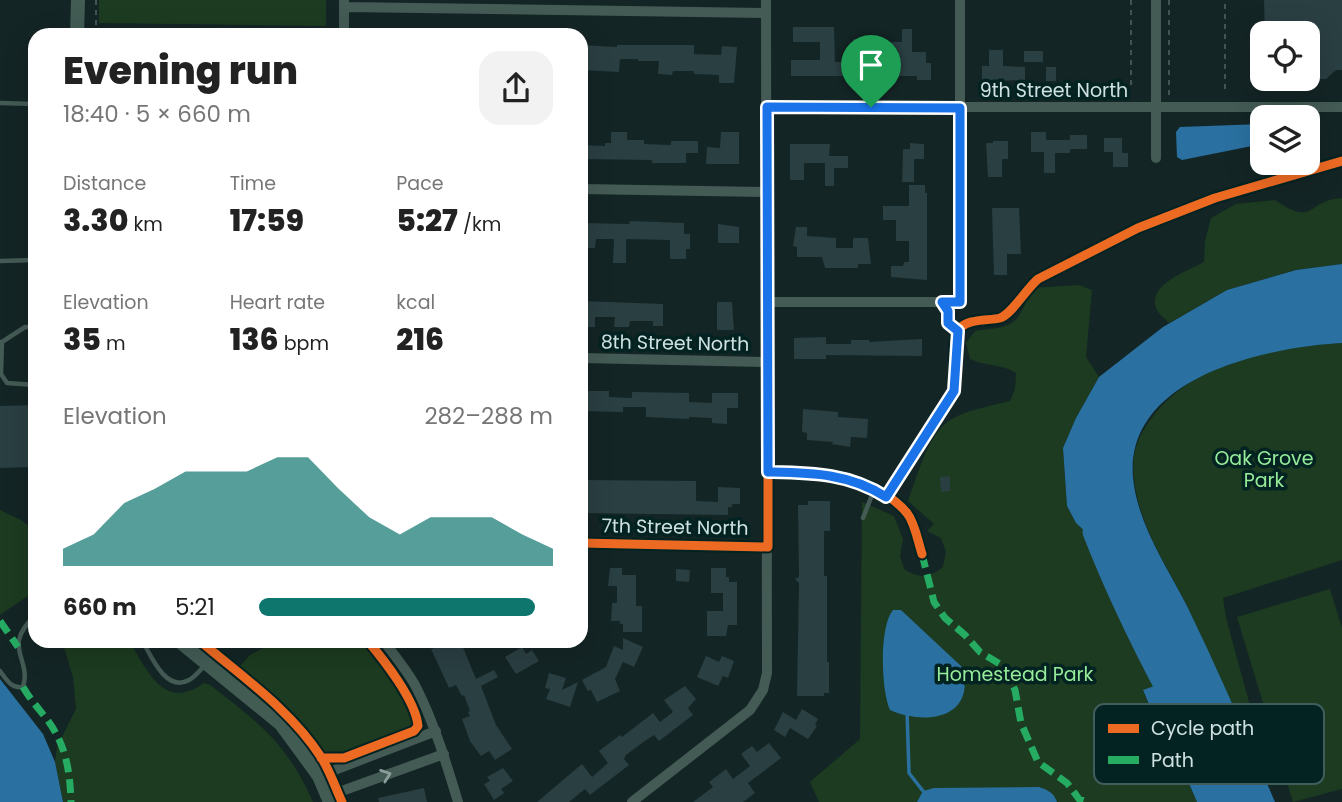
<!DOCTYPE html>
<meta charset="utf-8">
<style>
:root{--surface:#fff;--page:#f2f2f2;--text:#222;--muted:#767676;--accent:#0f766e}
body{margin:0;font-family:Poppins,sans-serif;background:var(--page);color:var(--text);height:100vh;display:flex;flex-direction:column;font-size:26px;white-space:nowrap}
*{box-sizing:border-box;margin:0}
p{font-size:23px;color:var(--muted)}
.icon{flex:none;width:38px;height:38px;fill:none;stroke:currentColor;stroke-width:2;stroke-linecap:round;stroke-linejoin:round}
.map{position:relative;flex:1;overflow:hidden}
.side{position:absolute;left:28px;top:28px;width:560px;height:620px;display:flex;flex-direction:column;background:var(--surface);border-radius:21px;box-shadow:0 7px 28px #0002}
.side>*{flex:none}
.fabs{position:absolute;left:1250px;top:21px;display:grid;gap:14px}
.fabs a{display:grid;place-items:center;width:70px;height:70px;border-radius:14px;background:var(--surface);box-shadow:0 7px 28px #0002;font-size:35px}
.pin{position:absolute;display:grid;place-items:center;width:60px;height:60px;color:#fff;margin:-72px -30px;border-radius:50% 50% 50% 0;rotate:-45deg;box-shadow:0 0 7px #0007}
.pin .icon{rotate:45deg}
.round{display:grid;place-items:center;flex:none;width:74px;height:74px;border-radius:21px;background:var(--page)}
.headline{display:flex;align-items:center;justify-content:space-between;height:119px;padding:0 35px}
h1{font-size:38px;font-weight:800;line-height:52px}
.stats{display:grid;grid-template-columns:repeat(3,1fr);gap:10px;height:119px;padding:7px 35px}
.stats div{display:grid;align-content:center}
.stats b{font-size:30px;font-weight:800}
.stats small{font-size:19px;font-weight:400}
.stats p{font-size:19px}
.chart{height:196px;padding:14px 35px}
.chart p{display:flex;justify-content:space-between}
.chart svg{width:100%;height:126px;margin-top:7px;fill:var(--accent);opacity:.7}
ul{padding:0 35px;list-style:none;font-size:23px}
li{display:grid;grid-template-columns:112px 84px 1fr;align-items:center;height:52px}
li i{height:18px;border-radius:9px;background:var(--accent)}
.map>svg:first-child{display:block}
.green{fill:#1c3b20}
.water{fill:#2a71a1}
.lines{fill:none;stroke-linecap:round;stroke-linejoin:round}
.stream{stroke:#2a71a1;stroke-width:3.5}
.river{stroke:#2a71a1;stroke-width:21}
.building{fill:#2a3f42}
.path{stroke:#435552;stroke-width:2;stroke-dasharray:5 5;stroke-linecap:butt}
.service{stroke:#445a54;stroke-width:4.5}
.minor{stroke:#445a54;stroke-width:10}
.secondary{stroke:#425c54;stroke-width:14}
.quiet{stroke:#26ab63;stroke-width:7;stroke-dasharray:14 7;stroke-linecap:butt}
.cycleway-casing{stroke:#022322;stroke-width:13}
.cycleway{stroke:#ed6a23;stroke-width:9}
.oneway{stroke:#8a9e9a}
.route-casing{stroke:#fff;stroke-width:14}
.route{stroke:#1a73e8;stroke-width:9}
.labels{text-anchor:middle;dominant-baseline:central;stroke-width:7;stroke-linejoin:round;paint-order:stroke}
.street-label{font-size:19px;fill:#cfe1e0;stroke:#022322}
.park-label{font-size:19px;fill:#97ec9a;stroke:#022322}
.key{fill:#022322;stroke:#405c5b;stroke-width:2}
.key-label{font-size:19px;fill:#cfe1e0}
</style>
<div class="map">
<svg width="1342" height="802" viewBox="0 0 1342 802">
<rect width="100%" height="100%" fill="#142525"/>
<!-- green -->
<path class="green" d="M99,0H326V26L99,23Z
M1342,198V264L1295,270L1227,290L1169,323C1166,319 1159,315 1157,310C1145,285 1188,271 1204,262L1205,241L1211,218L1236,204L1275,200C1316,228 1306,200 1342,198Z
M1079,285L1092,290L1086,357L1099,377L1076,418L1063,448L1067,506L1076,523L1091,537L1112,575L1160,684L1143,691L1157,723L1176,753L1197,802H819L810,782L860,739L862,502L894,516L903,539L900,556L904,569C920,579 928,578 943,567L946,552L941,538L927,531L934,524L908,501C917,477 928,432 952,419C969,409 991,406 1010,401L1015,389L1016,373C1002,364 985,366 970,359L966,343L975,331C1016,326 1016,327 1032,288Z
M1342,343V560L1223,598L1226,618L1260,742L1251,746C1230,701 1210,655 1189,610C1168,567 1139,527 1134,478C1131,454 1137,438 1151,419C1192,362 1275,347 1342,343Z
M0,510L21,520L35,531V591L0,615Z
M1330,589L1342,628V789L1293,802L1237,617Z
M62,641H129C148,671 164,712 204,683L210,685C259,723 287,743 313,802H63L55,762L57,747L76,709L73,677Z
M277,641H363C382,661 413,696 414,725L341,754L326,755C299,717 275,695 239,667L250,655Z"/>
<!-- water -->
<path class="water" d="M1262,124V144L1182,160L1177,157L1176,132L1180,127Z
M1342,264V343C1267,347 1125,377 1133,477C1137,524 1168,568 1188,608C1219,672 1247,737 1275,802H1197L1176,753L1157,723L1143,690L1160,684L1112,575L1091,537L1076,523L1067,506L1063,448L1076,418L1099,377L1163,327L1227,290L1296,270Z
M893,610H901L962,667C977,718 926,726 890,710C881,690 879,627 893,610Z
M0,679L43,734L55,762L63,802H0Z
M1039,787C1048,790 1054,793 1057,802H917L923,791L934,788Z"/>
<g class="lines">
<!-- stream -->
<path class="stream" d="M907,711L909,773L923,791"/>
<!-- river -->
<path class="river" d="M1093,532C1114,586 1138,636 1165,687"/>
</g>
<!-- building -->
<path class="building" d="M1264,0H1342V70H1336L1326,79H1307V33H1265Z
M793,27H834L835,62H853V39H861V62H880V42H902V29H912V52H926V63H931V80H917V76H791V60H820V42H793Z
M581,45L617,47V45H694V54L721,55L722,46L737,47L734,83H719V75L694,74V71H673L672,75L658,74L659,61H638V59H620L619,72L581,70Z
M989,50H1003V66L1025,67V80L982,81V66H989Z
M1024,51H1043V62H1024Z
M1046,67H1056V81H1046Z
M611,132H627V140H644V144L671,145V141H698V153H686V163H652V160L581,159V145L605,146V143H611Z
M721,132H739V164H706L707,147L720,148Z
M1031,132H1046V140H1070V135H1087V149H1070V153H1055V173H1044V152H1031Z
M1104,138H1122V153H1128V167H1113V152H1104Z
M993,141H1008V159H1002V177H988L986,143H993Z
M910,143L924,144V159H914V182H902L903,149H910Z
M790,144H830L829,156H848V168H834V186H825V163H804V180H790Z
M909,185H925V193H927V280L891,277V266H903L904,262H909V241H896V220H883V206H909Z
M992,208H1019L1021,254H1007V275H994Z
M630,221L684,223V234H690V249H686V259H670V240L626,239V263H613L614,239H596L595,248H581V223L629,224Z
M718,224L739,227V243H718Z
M796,227H807V236L836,238V248H853V238H868L871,264H858V268H825L822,257H797V247L793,246Z
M581,301L663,304V326H653V321H630L629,327H614L615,317H595V327H581Z
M717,302H732L734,330H717Z
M826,337V344H851V340H869V342L922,339V356L826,355V359H794V338Z
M581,391H609V397L632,398V392L689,393V402L712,403V393H738V408H727V424L712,423V418L689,417V419L646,417V407H623V412L581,411Z
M35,405V467L0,468V406Z
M803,409L838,412V417L868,419L867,438L851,437L850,447L832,444L833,442L807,440V433L802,432Z
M950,476V491L941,492L940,477Z
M581,480L696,481V501L718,502V487L740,488V504H732V507H728V515L581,513Z
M808,501H830V531H824V576H827V662H829V693H824V696H797L799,583L795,579L799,577L798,505H808Z
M610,568H622V575H636V606H642V632H623V624H620V621H611L612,603H617V586H608Z
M711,568H726V577H729V582H737V625H728L726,636H707V611H723V593H711Z
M676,569L690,570L689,582L676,581Z
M623,638L643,647L634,667L623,662L615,679L620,691L597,702L591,690L588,691L582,680L606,667L614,646L623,650Z
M439,640H460L476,679L494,670L498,677L481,686L496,725L512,749L495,760L489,751L481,756L470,741L462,719L470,716L468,712L470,711L464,695L462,696L456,685L449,688L431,649L439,647Z
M522,647L526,654L532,650L539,661L516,674L505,657Z
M706,656L719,662L722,656L734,661L728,678L723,676L718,686L697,677Z
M549,673L566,678L562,690L578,682L570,707L546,699L550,689L545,688Z
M685,686L696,699L688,708L693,715L659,741L654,735L642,743L626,755L624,759L629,765L590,795L585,789L569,802H537L582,764L592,777L608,763L599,751L620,735L622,737L653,713L660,722L673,712L664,700Z
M802,709L818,719L815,725L817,726L808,739L790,728L785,737L774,730L783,712L796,720Z
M769,743L781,758L748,783L755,793L743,802H693L713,787L709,782L726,769L733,779L750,766L741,754L752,746L757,752Z
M503,768L513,781L501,789L504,793L494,800L484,784L490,781L487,777Z
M424,788L427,802H379L378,798Z"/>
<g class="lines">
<!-- path -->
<path class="path" d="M1131,0V88
M96,35V0
M1272,79V89
M1225,89V0
M1169,95V0"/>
<!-- service -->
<path class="service" d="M0,103L35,104
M0,261L35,260
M0,342H2L1,374L7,383L35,385
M2,342L25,327H35
M863,518L874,490
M142,640C151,656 166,693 189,680C195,677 201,669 206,664
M0,671C6,679 11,689 23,687C32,658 1,647 35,616"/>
<!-- minor -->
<path class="minor" d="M344,0V35
M344,7L766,13
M767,107H1342
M1156,158V0
M581,189L767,192
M767,302H960V0
M581,358L768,362
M768,472C814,473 874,474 907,513C915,523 918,542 922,554
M581,543L768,547
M383,640C394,655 406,669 415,685C434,722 446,762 458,802
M319,776L436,731
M328,796L444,754
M632,802L750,710L763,690L767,673L766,0"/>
<!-- secondary -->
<path class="secondary" d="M77,35L78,0
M178,640L281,724L319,776L330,802"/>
<!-- quiet -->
<path class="quiet" d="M922,554L934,602L945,618L965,635L980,652L1000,664L1008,675L1015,690L1021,723L1038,762L1067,783L1079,799L1089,802
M0,621L18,647
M23,687C30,699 38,708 46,718C66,744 70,771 71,802"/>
<!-- cycleway casing -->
<g class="cycleway-casing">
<path id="cycleway" d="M886,497L954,392C957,375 951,344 958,331C965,318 988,321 1000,318C1012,314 1026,289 1038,279L1138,228L1215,198L1342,161
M581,543L768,547V472C814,473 874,474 907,513C915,523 918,542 922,554
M199,640C242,677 290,709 321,757C330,771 335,787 342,802
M321,758H344L414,731L418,726C416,701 384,660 367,640"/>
</g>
<!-- cycleway -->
<use href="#cycleway" class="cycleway"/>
</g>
<!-- one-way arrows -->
<defs><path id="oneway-chevron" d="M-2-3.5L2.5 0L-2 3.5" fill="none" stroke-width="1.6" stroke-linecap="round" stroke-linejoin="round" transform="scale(1.75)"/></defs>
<use class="oneway" href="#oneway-chevron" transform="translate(386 775) rotate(-20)"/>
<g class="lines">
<!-- route casing -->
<g class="route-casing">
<path id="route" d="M767,107L960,108V302H942L948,311V323L958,331L954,391L886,497C849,473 811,473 768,472Z"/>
</g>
<!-- route -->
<use href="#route" class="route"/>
</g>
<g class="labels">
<!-- street labels -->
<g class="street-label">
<text x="1054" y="90">9th Street North</text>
<text transform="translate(675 343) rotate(1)">8th Street North</text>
<text transform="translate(675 527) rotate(1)">7th Street North</text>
</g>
<!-- park labels -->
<g class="park-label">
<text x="1264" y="458">Oak Grove<tspan x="1264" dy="22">Park</tspan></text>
<text x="1015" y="674">Homestead Park</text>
</g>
</g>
<!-- legend -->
<rect x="1094" y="704" width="230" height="80" rx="10" class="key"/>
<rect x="1108" y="724" width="31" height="9" fill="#ed6a23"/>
<rect x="1108" y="756" width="31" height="8" fill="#26ab63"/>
<g class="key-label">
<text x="1151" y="735">Cycle path</text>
<text x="1151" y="767">Path</text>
</g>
</svg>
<div class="fabs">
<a><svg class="icon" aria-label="locate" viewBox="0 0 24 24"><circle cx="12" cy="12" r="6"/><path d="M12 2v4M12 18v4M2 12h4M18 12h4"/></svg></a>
<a><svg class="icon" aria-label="layers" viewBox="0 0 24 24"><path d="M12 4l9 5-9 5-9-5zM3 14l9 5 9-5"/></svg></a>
</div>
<div class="pin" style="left:871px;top:107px;background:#1e9e55"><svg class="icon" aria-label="arrive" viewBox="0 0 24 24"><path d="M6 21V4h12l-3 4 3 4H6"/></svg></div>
<section class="side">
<div class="headline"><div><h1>Evening run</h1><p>18:40 · 5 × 660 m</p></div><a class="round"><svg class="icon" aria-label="share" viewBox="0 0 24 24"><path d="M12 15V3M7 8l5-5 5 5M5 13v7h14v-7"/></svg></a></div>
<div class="stats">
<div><p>Distance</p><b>3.30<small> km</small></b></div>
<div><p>Time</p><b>17:59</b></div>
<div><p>Pace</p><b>5:27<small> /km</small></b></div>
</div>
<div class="stats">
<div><p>Elevation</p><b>35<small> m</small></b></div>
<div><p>Heart rate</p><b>136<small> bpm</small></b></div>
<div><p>kcal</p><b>216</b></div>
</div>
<div class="chart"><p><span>Elevation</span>282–288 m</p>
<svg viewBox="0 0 160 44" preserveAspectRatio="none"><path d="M0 44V38L10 33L20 22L30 17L40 11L50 11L60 11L70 6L80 6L90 17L100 27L110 33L120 27L130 27L140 27L150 33L160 38V44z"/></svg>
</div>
<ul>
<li><b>660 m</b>5:21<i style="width:94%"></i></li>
</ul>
</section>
</div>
